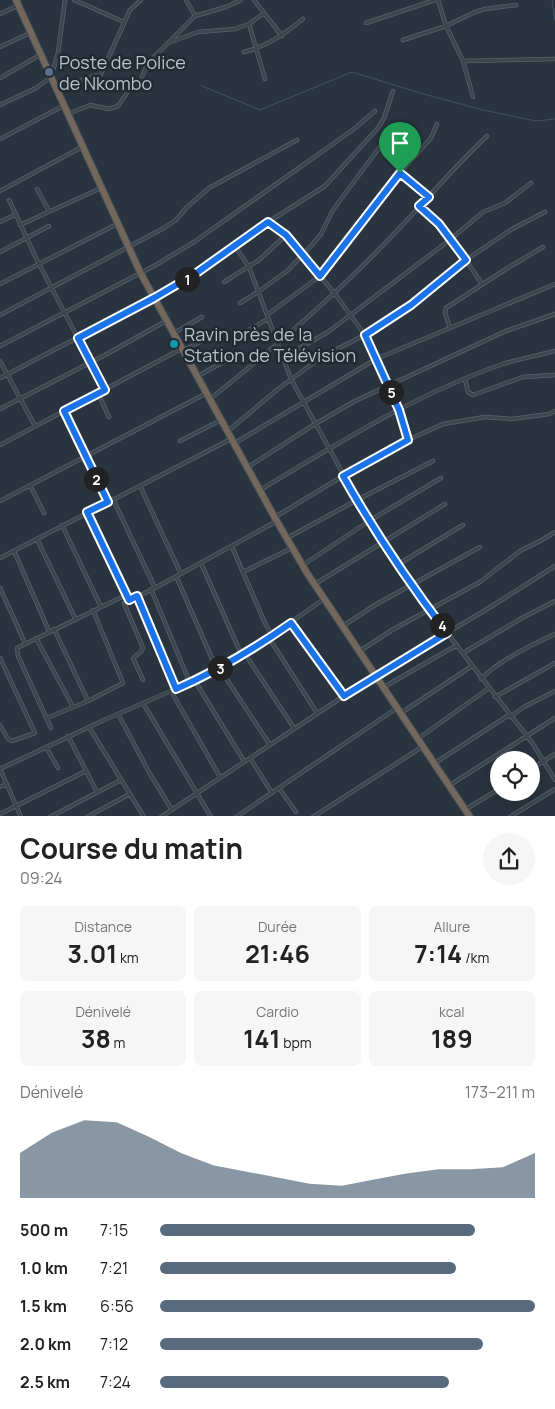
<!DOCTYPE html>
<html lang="fr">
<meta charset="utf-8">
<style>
:root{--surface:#fff;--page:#f6f6f6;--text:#222;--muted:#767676;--accent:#586a7d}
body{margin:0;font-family:Manrope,sans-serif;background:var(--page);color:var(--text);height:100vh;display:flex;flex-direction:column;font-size:19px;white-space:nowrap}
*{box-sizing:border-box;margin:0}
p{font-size:16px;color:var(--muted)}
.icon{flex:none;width:28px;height:28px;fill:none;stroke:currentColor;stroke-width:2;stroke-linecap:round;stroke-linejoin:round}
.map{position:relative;height:816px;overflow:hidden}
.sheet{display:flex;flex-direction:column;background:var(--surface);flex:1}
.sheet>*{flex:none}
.tools{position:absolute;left:490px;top:751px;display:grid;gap:10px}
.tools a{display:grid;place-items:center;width:50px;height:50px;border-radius:50%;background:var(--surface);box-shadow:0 5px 20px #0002;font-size:25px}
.pin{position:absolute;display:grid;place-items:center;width:42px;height:42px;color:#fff;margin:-51px -21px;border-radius:50% 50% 50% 0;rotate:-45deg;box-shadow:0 0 5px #0007}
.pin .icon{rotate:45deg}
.km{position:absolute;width:25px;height:25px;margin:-12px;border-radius:50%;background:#222;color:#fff;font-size:14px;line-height:25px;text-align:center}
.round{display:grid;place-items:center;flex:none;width:52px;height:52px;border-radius:26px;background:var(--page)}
.headline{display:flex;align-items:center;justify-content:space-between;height:85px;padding:0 20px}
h1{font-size:28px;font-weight:700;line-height:38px}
.figures{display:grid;grid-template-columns:repeat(3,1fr);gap:8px;height:85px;padding:5px 20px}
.figures div{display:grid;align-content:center;border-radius:8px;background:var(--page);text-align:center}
.figures b{font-size:25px;font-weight:700}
.figures small{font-size:14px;font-weight:400}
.figures p{font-size:14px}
.chart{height:140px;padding:10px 20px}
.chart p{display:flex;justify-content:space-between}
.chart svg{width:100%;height:90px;margin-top:5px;fill:var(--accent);opacity:.7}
ul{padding:0 20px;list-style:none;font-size:16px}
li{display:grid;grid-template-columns:80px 60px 1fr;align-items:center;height:38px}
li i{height:12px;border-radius:6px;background:var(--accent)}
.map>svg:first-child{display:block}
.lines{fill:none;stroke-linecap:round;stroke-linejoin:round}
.stream{stroke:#415365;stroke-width:1}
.street-casing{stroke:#5a636c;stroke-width:4.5}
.highway-casing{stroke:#475059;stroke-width:8}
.street{stroke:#3d454e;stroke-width:3}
.highway{stroke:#73675b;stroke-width:6}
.route-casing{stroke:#fff;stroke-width:10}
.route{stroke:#1a73e8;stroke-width:6}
.service-dot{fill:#5c6f8a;stroke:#212a33;stroke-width:2}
.culture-dot{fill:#0f9aa8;stroke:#212a33;stroke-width:2}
.labels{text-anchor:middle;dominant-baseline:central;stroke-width:5;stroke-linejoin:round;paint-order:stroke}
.poi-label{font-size:18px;fill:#b9c0c9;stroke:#212a33;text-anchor:start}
</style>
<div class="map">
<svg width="555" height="817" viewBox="0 0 555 817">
<rect width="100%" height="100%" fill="#29343e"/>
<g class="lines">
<!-- stream -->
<path class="stream" d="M552,0L555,21
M202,86L260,110L352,72L420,93L483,110L536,121L555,119"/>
<!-- street casing -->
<g class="street-casing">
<path id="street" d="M74,0L124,22
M186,0L195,16
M254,0L282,36
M438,0L446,26L463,61L473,97
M0,14L17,6
M366,23L435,0
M249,24L265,79
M403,40L446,26L475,12L485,9L516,5
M168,43L198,32L235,29L249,24L264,13
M0,47L30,33
M244,52C268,46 284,34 303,19
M463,61L555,59
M0,78L40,55
M57,88L101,74L130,10L141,0
M0,105L36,88L51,77L58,53L65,0
M68,114L90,105L109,109L118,106L129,90L140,82L146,67L152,59L195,16L226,7L241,0
M0,139L63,106
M400,173L429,197
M37,189L49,211
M0,191L82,147
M9,200L37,260L105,390
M419,206C445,230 463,255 482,284
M0,222L16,214
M268,222L286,235L335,294L365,335L399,410L408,440
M20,225L101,188
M235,246L249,267L291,379L369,521L410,585L533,744L555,780
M0,252L49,226
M224,282L259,260L286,235
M0,284L117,224
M240,303L258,292L287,271L312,245L321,234L333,210L396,125
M0,315L164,228L176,220L186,208L209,188L297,140
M267,315L320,276L392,182L431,138L437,124
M450,328L445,313L446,308L506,269L543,247
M174,333L202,317
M240,335L268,319
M0,346L154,266L194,242L354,129L375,111
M184,350L208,338
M282,358L328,332L451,239L483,212L505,203L531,183
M0,361L35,426
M198,376L232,357
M0,378L154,298L195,274L268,222L325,186L378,128L384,118L393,91
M465,379L468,392L473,395L523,377L555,375
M98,393L109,417
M210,399C273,349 334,297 389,239C422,205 452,169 487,136
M0,409L105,355L166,321
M64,411L107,502
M228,431L278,389L323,356L365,335L411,305L466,260L512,229L545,212
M180,441L221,420
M235,443L376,359L555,284
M0,445L181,349
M248,467L315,424L355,401L506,331L555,314
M30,485L44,513
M140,486L181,574
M260,490C337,444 414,395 500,365C517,359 537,356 555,351
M113,499L155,588
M0,501L205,394
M87,512L129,600
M275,517L343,476L408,440L443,424L485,417L512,419L549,414L555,411
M62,525L101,607
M287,538L357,500L433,461
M37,539L75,618
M232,547L265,623L272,636
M14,551L49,631
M0,558L231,439
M201,563L242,656
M303,565L369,521L441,478
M397,565L463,525
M243,572L292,548
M176,576L217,670
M315,584L445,504
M0,588L25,643
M151,589L190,683
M137,596L176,689
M291,623L344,696
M343,626L375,605L480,547
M54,629L88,701
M36,638L73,707
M269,638L317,713
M360,651L392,630L480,582L520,551L542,540L555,532
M463,653L522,618L555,601
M245,654L294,728
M0,658L35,733L12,741L8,739L0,725
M220,669L270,745
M481,679C498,661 533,644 555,634
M143,680L133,658L141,652L143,648L124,603L155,588L277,521
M195,681L244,761
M384,687L457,645
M171,691L220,777
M495,697L555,663
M143,703L211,817
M401,713L472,666
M118,714L150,774L172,810
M510,717L524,707L555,691
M47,718L88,701L123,683L93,610
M89,727L144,817
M51,728L18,656L17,648L126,595
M68,736L97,792
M419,738L489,688
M46,747L58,768
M250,758L272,793
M435,763L509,715
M0,769L104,720L206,676L245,654L324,599
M0,769L21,817
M531,769L555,754
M450,785L555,718
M0,787L7,784
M279,788L296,812
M466,809L499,789
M0,814L86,771
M50,817L121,780
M87,817L130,794
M161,817L362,684L492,606L555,566
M236,817L397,708
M313,817L422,747
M510,817L555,789"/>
</g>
<!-- highway casing -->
<g class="highway-casing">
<path id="highway" d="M16,0L140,272L275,518L307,573L470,817"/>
</g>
<!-- street -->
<use href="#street" class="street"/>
<!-- highway -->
<use href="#highway" class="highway"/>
</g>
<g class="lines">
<!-- route casing -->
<g class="route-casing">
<path id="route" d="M400,173L429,197L419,206L439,224L466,260L411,305L365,335L399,410L408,440L343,476C374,531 409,583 447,633L344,696L291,623C254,649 217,671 176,689L137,596L129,600L87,512L108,502L64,411L105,390L78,338L154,298L195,274L268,222L286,235L320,276Z"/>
</g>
<!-- route -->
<use href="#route" class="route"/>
</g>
<!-- markers -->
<circle class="service-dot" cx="49" cy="72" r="5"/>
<circle class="culture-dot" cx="174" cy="344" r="5"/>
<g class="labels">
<!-- poi labels -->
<g class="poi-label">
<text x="59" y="62">Poste de Police<tspan x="59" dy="21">de Nkombo</tspan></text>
<text x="184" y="334">Ravin près de la<tspan x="184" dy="21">Station de Télévision</tspan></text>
</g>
</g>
</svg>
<div class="tools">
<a><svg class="icon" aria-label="locate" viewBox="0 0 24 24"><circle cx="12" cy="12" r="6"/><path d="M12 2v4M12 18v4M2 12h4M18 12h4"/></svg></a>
</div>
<div class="pin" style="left:400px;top:173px;background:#1e9e55"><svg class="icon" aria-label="arrive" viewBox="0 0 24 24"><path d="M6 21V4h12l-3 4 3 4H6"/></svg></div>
<b class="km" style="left:187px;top:279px">1</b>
<b class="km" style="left:96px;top:479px">2</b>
<b class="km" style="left:220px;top:668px">3</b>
<b class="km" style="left:442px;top:625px">4</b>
<b class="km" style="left:391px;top:392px">5</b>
</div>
<section class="sheet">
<div class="headline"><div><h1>Course du matin</h1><p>09:24</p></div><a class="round"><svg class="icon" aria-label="share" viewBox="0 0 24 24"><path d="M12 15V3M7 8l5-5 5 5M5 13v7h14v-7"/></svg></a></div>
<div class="figures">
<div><p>Distance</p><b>3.01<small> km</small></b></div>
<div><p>Durée</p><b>21:46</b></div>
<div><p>Allure</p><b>7:14<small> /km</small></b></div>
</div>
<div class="figures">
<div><p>Dénivelé</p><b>38<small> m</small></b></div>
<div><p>Cardio</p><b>141<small> bpm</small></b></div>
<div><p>kcal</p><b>189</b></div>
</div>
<div class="chart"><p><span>Dénivelé</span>173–211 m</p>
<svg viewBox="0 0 160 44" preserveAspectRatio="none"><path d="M0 44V22L10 12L20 6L30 7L40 14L50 22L60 28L70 31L80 34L90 37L100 38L110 35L120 32L130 30L140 30L150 29L160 22V44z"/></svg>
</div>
<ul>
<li><b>500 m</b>7:15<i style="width:84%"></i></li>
<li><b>1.0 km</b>7:21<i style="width:79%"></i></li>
<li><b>1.5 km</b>6:56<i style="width:100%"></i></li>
<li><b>2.0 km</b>7:12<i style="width:86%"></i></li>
<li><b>2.5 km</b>7:24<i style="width:77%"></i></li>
</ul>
</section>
